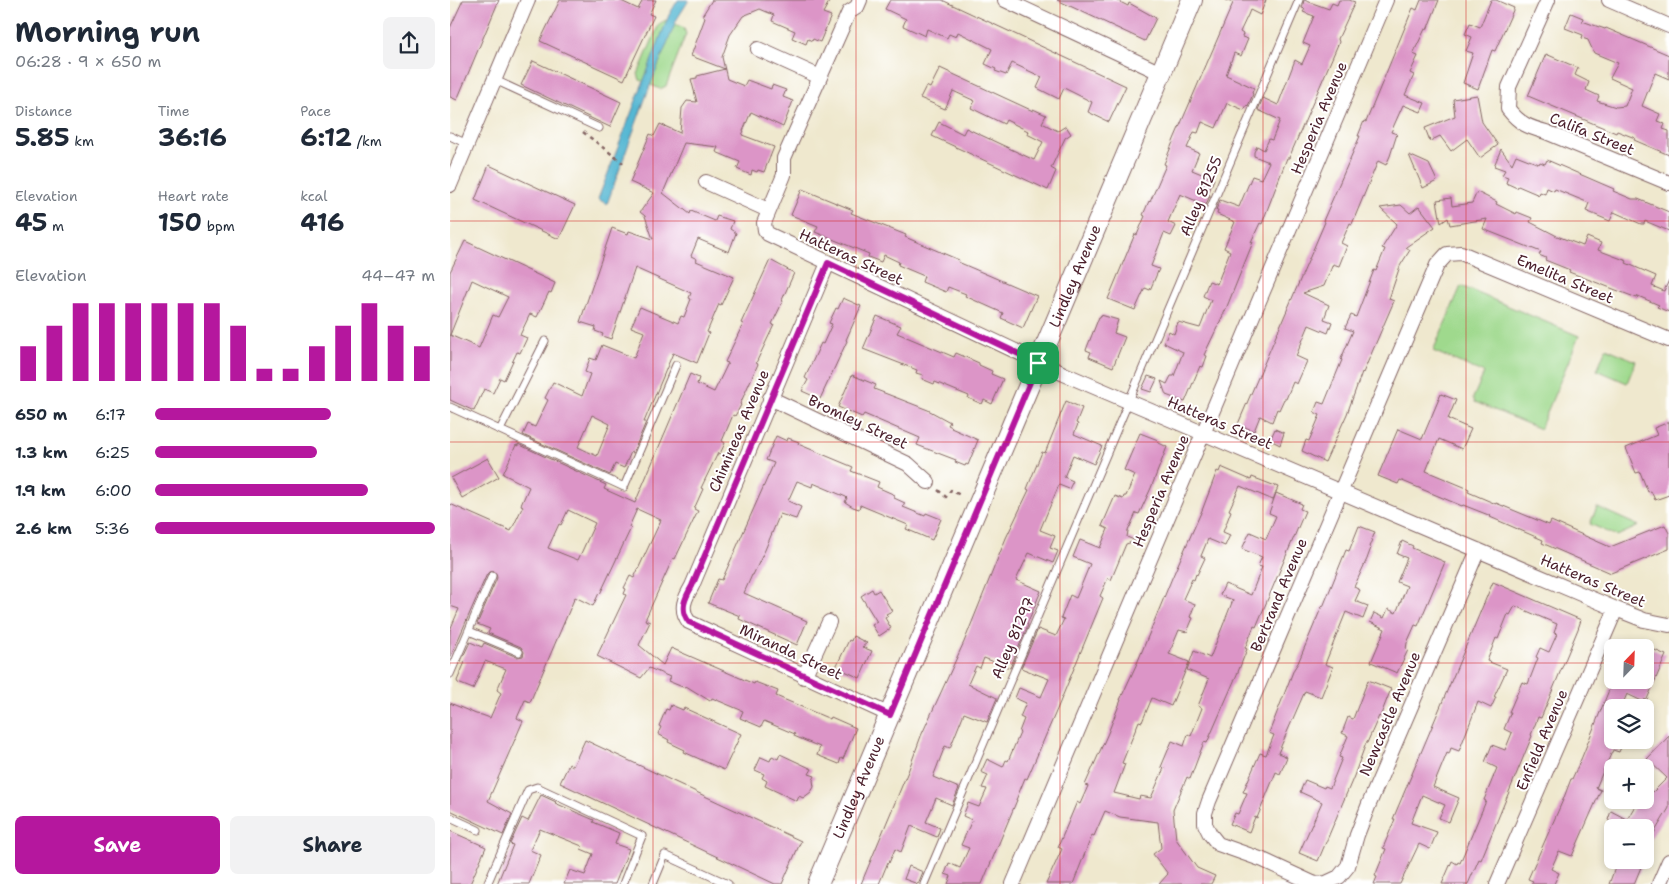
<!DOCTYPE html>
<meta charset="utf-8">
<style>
:root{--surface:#fff;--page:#f2f2f3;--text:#1f2937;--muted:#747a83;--accent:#b5179e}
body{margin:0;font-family:"Shantell Sans",sans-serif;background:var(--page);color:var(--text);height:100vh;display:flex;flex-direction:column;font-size:19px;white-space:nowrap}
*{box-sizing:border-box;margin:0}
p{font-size:16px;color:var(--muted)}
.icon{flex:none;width:28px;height:28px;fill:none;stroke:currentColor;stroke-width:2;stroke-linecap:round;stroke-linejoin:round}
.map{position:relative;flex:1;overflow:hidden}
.panel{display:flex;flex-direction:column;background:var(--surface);width:450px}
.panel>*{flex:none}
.needle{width:32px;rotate:23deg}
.buttons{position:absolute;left:1154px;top:639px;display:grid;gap:10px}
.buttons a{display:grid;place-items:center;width:50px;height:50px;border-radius:8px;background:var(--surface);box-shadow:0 2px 8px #0003;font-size:25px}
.pin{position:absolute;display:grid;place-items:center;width:42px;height:42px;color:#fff;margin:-21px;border-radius:10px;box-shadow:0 2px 8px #0006}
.round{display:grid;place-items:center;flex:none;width:52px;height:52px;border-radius:8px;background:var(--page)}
.summary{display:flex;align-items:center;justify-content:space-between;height:85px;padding:0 15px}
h1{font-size:28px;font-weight:700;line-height:38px}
.stats{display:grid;grid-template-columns:repeat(3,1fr);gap:8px;height:85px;padding:5px 15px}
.stats div{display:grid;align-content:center}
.stats b{font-size:25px;font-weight:700}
.stats small{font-size:14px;font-weight:400}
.stats p{font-size:14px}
.chart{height:140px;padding:10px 15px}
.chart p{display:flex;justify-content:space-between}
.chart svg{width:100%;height:90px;margin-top:5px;stroke:var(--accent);stroke-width:6}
.button{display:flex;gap:10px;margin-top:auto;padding:10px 15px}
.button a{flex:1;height:58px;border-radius:8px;background:var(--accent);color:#fff;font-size:20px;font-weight:700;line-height:58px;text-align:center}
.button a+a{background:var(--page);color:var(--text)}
ul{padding:0 15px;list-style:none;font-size:16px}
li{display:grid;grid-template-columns:80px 60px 1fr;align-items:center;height:38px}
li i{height:12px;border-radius:6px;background:var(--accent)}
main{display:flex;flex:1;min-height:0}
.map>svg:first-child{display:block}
.green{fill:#9fd98d;stroke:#747c5c}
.water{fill:#55b7d3;stroke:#506b7f}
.building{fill:#dc95c7;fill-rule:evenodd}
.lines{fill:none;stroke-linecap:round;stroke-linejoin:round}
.service-casing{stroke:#846564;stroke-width:9}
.minor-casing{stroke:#846564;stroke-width:16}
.secondary-casing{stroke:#846564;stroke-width:22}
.path{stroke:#846564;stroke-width:2.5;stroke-dasharray:4 4;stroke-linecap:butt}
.service{stroke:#fff;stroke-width:7}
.minor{stroke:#fff;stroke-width:14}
.secondary{stroke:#fff;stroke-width:20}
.route-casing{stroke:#fff;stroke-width:10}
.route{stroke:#b5179e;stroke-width:6}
.grid{fill:none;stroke:#d62828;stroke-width:1;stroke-opacity:0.55}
.labels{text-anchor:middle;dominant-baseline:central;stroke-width:4;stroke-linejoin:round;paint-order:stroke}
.street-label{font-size:15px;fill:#4a1f2b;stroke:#fff}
</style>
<main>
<section class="panel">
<div class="summary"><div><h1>Morning run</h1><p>06:28 · 9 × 650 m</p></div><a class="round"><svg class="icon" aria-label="share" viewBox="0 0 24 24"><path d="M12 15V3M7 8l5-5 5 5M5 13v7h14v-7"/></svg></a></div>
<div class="stats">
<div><p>Distance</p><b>5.85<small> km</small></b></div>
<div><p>Time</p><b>36:16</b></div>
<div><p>Pace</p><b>6:12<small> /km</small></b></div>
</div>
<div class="stats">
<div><p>Elevation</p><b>45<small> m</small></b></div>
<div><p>Heart rate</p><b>150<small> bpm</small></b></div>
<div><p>kcal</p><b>416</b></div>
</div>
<div class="chart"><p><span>Elevation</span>44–47 m</p>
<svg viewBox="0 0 160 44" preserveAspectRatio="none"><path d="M5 44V27M15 44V17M25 44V6M35 44V6M45 44V6M55 44V6M65 44V6M75 44V6M85 44V17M95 44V38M105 44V38M115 44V27M125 44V17M135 44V6M145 44V17M155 44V27"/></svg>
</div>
<ul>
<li><b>650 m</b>6:17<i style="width:63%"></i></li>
<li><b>1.3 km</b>6:25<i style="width:58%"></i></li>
<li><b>1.9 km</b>6:00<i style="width:76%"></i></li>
<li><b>2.6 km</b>5:36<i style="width:100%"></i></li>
</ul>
<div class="button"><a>Save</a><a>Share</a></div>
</section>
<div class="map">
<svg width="1219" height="884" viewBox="0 0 1219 884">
<rect width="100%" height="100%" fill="#fff"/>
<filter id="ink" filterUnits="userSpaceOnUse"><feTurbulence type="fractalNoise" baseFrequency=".02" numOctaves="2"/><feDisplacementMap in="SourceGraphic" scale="10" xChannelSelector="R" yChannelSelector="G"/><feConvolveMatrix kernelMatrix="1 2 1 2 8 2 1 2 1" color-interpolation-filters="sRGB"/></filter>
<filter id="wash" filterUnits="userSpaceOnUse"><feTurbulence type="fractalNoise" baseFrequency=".0096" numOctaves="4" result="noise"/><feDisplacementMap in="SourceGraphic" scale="20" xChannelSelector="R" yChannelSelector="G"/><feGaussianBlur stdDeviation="1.12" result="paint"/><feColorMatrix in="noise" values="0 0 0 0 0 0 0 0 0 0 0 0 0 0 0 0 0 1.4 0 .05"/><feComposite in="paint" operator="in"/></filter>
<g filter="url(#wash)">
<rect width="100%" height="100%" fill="#efe8ce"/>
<!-- green -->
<path class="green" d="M216,20L234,28L236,34L216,86L210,89L190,80L188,74L209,24Z
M1011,286L1129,336L1090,429L1025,402L1023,398L1034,373L983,351Z
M1156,348L1186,361L1177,383L1147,370Z
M1147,507L1189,526L1167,536L1140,524Z"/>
<!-- water -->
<path class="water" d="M228,0H239L227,19L198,91L157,204L148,199L219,15Z"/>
<g id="blocks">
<!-- building -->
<path class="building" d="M13,0H49L7,100L0,97V28Z
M110,0H169L188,9L193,0H206L199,14L204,16L174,80L90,41Z
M262,0H380L373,13L381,16L370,42L363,39L362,41L358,39L356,44L342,38L345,31L322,21L324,15L310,9L293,16L280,35L272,57L277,79L294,86L297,80L321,89L322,85L336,90L333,97L343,101L333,127L301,112L293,131H294L292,135L324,147L314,172L308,170L307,172L302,170L301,175L287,169L290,162L266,152L268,147L234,143L213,193L240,214L241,211L265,221L267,216L283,221L280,229L286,233L279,252L248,239L241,256L247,259L246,261L284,277L271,305L269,304L257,332L259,333L247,363L223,353L194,422H196L183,453L181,452L174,468L165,464L160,475L73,435L78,424L85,427L98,400L95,398L103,382L132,396L140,374L135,372L140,358L146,360L152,345L184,358L194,332L181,327L190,307L228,323L231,316L234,317L241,299L239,298L241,293L185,268L161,339L152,336L153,334L145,331L146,327L130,322L162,228L178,234L179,231L203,239L195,216L190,212L204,193L180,182L200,134L204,136L210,124L230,133L232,108L237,101L247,102L241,79L247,78V76L275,69L241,56L255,18L252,16ZM142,415L160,424L147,456L128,447Z
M440,0H492L676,86L659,122L638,112L642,102L614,88L609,99L587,88L592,77L562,63L556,75L545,71L546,69L535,64L542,49L508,32L506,37L499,34L497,38L477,29L475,36L453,26L456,19L435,9Z
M607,0H666L678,6L679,3L706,18L695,41Z
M775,0H816L810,15L800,10L798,15L790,32L793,34L792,37L798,39L791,56L784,53L776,75L804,88L802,93L803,94L798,106L797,105L794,110L777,103L766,128L752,122L748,133L744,132L737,148L749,153L742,170L764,179L758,194L760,195L756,205L730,194L718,222L726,226L721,236L714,233L701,266L709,269L700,290L695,288L685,310L658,299L685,234L687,235L695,216L693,215L699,201L700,202L716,165L714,164L725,137L783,3Z
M854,0L879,9L882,3L887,5L889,0H899L905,2L888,39L889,42L839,158H837L816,213L812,224L810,223L801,242H803L776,309L754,355L757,356L753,367L750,366L735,402L716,395L711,381L717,384L721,376H724L733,352L714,343L719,331L724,334L728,322L750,328L761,300L753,296L759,281L767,284L780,251L774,248L785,222L767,214L768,210H766L770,200L789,207L802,176L811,179L819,162L804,156V152L807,146L814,150L819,139L822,140L830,120L808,110L813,98L828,105L845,60L852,64L860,46L853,43L864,16L853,12L855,9L852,8Z
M971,0H989L977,30L975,29L963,54L968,56L960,73L964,75L955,95L975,103L971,112L953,105L941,132L947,134L940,156L936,165L928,161L902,224L900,223L891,243L897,246L889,266L883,264L874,286L853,293L879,305L874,319L882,322L878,333L859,325L846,356L857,361L847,384L843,382L836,399H834L829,410L827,409L822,422L810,416L804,431L788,424L875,222L873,221L910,136H908L914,121L916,122L960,15L963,8L967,10Z
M1041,0H1046L1064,8L1045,51L1042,50L1028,89L1013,83L1023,53L1016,51L1022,37L1015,34L1020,23L1030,27Z
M1121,13L1133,18L1132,21L1155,29L1156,28L1219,55V79L1205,73L1192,106L1210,114L1207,121L1215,124L1213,129L1219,131V155L1184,140L1185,138L1167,131L1166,133L1078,96L1096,54L1128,68L1125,75L1139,82L1136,90L1149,96L1147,101L1166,107L1175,106L1182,88L1160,78L1168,63L1144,53L1138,40L1132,38L1133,35L1115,28Z
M83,61L171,102L160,127L71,85Z
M490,68L583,111V109L596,115L592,123L608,131L616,126L621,134L615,138L601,168L606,171L598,190L482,136L489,122L513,134L516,128L584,160L593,142L577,134L578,131L556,120L554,124L521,108L525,101L503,91L495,109L470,98L476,86L480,88Z
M1027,95L1032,122L1048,145L1030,158L1017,139L1001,151L990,136L980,141L975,128L1005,116L1003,99Z
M1051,149L1062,164L1066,155L1089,164L1090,162L1095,164L1097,160L1164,189L1163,191L1182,199H1188L1219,212V231L1195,221L1194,224H1191L1164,212L1160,221L1136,211L1139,203L1105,189L1104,191L1097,188L1095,194L1090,192L1089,195L1068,186L1067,188L1056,183L1058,177L1052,175L1055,170L1044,166Z
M959,155L979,164L987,181L973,188Z
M39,165L125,205L109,239L25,200Z
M352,189L403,210L401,213L456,235L455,237L509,260L508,262L587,296L573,328L551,318L553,313L515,296L516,294L498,287L496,292L472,282L474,276L448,265L449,262L434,255L431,262L418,257L419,254L365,232L368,226L341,215Z
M1027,192L1047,202L1046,204L1066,214L1067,212L1082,218L1080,222L1107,236L1133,246L1137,237L1151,243L1148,250L1177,261L1176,263L1206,276L1202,286L1214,291L1219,280V312L1207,307L1209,305L1188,296L1187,298L1119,272L1120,270L1095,260L1096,258L1089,255L1091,252L1033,229L1037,219L1000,225L998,218L991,223L987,200L1001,198L1002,206L1022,203Z
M951,205L960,213L969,206L985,227L956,247L960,250L950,266L939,299L944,301L913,373L912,372L897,414L875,462L852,451L856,440L859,441L870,415L864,412L868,402L874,404L892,360L891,359L903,331L895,328L901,315L906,317L924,270L926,271L935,249L932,248L947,224L930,208Z
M15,241L105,283L101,293L99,292L87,317L80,314L70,335L77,338L70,353L67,352L54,380L50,378L43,393L34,389L24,411L0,400V335L29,348L43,315L48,317L58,297L22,280L0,335V272Z
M320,260L344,273L332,300L333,301L322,324L324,325L306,363L308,364L290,404L291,405L285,416L283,415L272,441L275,443L270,454L268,453L251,488L253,489L244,509L248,511L225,559L223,558L195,620L200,622L189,645L213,665L221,648L304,684L305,682L328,691L326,696L380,719L381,717L406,728L393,759L391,758L389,764L367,755L370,747L344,736L345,734L314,721L311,727L290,718L293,711L262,698L260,701L236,686L235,688L218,681L220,677L199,668L191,678L147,656L176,595L174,594L176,589L174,588L180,576L184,578L211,520L187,509L179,527L181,528L150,594L149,593L143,606L125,597L80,702L75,700L67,718L73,721L38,801L62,814L53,835L0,810V703L26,714L32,715L40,718L51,693L47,690L56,669L35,661L23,689L8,683L7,681L15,662L11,661L20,642L32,647L34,643L67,657L73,656L74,652L71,647L38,633L40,629L27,624L47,578L46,573L42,571L37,574L0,658V630L9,609L0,606V504L61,531L73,506L71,505L79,487L53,474L66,445L68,446V444L156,485L154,489L185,503L240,374L249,378L247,384L264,392L278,363L275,362L293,324L291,323ZM118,510L145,523L128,560L98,548L109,524L111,525Z
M393,298L411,306L396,340L397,341L370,399L352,391L358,380L355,378L371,343L373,344L382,324L379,323L386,308L388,309Z
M651,315L668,320L664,333L675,337L663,367L639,357L641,352L636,350L649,317H650Z
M427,316L451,326L447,333L504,357L506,353L529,363V365L542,371L541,374L553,379L542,404L534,400L532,404L518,398L519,396L485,382L484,384L472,379L473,375L466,373L467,370L413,349Z
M402,375L426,385L424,389L478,410L500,422L498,425L502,427L501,428L528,440L518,465L516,464L515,466L505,462L506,460L467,445L470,438L414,414L412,417L388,407Z
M698,376L707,379L701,392L692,389Z
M991,394L1006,400L998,419L1021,429L1012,449L989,439L976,471L1019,489L1018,492L1046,504V503L1099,525L1101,521L1160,547L1215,525L1219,533V549L1161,573L1092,543L1093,540L1040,517L1041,516L1013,505L1012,506L950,480L948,484L928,476L948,429L972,439Z
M616,401L632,408L626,423L628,424L624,434L652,446L644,464L623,455L614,477L623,481L619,489L609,485L590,530L605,536L600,548L608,551L603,563L579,553L566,580L591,591L577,624L578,625L560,668L534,658L530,668L526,666L518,684L547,698L537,722L514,713L500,748L495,746L483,777L509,788L502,805L486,798L476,822L490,828L487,837L461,826L451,852L445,849L439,863L438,862L429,884H411L459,769L471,736L514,642L556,538L579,490L577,489L583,474L592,452L595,453Z
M1219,422V495L1205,500L1201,491L1198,492L1190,472L1186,473L1176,448L1207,435L1204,428Z
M825,429L834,433L830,445L820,440Z
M690,433L708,440L707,442L717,447L701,488L689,514L686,513L678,531L677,537L686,541L676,544L661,580L658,578L650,596L653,598L608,707L577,779L575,778L566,800H567L532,884H498L501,876L495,874L499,863L510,868L519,848L511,845L522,820L513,816L518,803L529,807L537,789L532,788L538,775L531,772L537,759L553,767L556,760L558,761L570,733L569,732L574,719L570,717L576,703L565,698L569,688L591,697L599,679L571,668L588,629L606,636L614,619L611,618L620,595L626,598L640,564L623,557L630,540L650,548L658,529L652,526L665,496L673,499L674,496H676L685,475L674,470Z
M326,436L337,441L338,438L349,442L348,444L403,467L401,471L429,482L427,487L445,495L444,498L455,503L453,507L475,516L476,513L491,519L482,540L456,529L458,525L410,505L409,509L403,507L395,502L397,498L396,497L363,483L362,487L347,481L338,501L351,507L346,519L330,514L315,550L303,575H302L294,593L357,621L347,645L289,619L290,616L258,603L268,579L272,580L324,463L316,460Z
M38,458L49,477L12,498L1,478Z
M771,467L801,480L802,477L828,487L823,500L790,486L779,510L781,511L773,532L780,535L775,546L758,539L751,556L755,558L747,575L746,574L744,580L742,579L733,599L745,604L740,617L743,618L737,632L729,630L719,654L739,662L721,706L702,698L692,722L689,721L672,763L675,764L664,793L689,799L690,796L701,798L714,768L711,767L722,741L734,746L738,734L741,736L752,708L748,706L759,679L737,670L744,651L760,658L783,600L770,595L775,584L801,595L812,567L808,566L812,557L792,549L800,532L816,539L826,516L819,513L826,493L852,504L850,509L855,511L806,627L804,626L795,648L797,649L788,672L757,743L754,742L740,779L737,777L723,810L726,839L747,868L765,876L761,884H709L718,874L703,854L711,848L708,822L670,817L655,811L644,836L642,835L623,884H596L612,849L608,847L626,804L627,802L630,804L638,786L635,785L658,733L671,700H670L688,661L722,578L753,508L767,471L769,472Z
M909,526L925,532L919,547L921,548L917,559L904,587L910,590L905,601L918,606L913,619L896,612L875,664L883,667L871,697L855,691L828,753L837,757L830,774L826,772L807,818L805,817L799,832L780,824L785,813L788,814L797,793L793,792L810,753L816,755L824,735L819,733L844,669L848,663L872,606L873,607L896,550L899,551Z
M952,541L963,546L962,548L995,562L968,626L965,625L957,643L956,649L958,650L947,673L921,662L935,629L920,622L924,613L934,618L938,609L946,613L957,586L947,582L957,558L947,554Z
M1043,582L1131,620L1128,629L1091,718L1088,717L1081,735L1082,736L1031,860L1029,859L1018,884H992L1002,861L1007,864L1008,862L1010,863L1036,801L1034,800L1047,768L1035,762L1042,745L1055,750L1062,733L1054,729L1061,712H1059L1072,682L1078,684L1088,658L1086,657L1090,648L1099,652L1107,634L1104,633L1107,624L1065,606L1060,615L1058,614L1048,639L1046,638L1037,661L1057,669L1044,697H1046L1041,708L1028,702L1009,751L1001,748L999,754L997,753L983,787L1009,798L999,822L989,818L995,805L972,795L961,823L987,832L980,849L969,844L950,884H924L927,877L925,876L936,849L933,848L945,819H943Z
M422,589L424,593L429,590L442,611L436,614L438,616L435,618L441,628L429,636L422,625L427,622L411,596Z
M403,636L417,643L412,647L422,651L410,678L386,667L399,640L401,641Z
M1195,648L1199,650L1200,648L1216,655L1195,704V699L1194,702L1177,694L1171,708H1162V740H1174L1169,752L1163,750L1154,769L1146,788L1151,790L1122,856L1109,851L1101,869L1109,873L1104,884H1081L1083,881L1078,879L1113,800L1121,779H1122L1132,757L1163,680H1195Z
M918,680L941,689L930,717L929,716L917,743H916L904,776L868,861L849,853L872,802L850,792L855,780L874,788L875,786L880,788L892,758L889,757L898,736L892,733L898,717L903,719Z
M221,705L233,710L234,708L291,734L274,770L234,752L235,750L218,742L219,740L208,734L211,727L209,726L216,709L219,710Z
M1219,736V808L1195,848V828H1182L1175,823L1186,804L1190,806L1202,791L1203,792L1217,778L1197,759Z
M135,740L351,841L332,884H325L110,783L119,764L123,766Z
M330,754L362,769L359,774L365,776L363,780L364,787L361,792L353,798L349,796L347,801L315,786L317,781L312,778L314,774L305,770L311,757L320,761L322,756L328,759Z
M91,795L106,802L105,803L144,820L143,822L169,833L165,844L179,849L165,884H114L120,870L135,875L143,854L131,849L132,846L90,829L80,850L91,855L79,884H47L63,845L60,844L72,818L78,821Z
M1161,811L1176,819L1171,828L1158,820Z
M0,831L36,847L20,884H0Z
M1168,860H1194L1184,884H1159Z
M459,866L473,872L468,884L454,879Z"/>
</g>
</g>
<g filter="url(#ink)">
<use href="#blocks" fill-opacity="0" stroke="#846564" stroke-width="1"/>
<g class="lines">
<!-- service casing -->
<g class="service-casing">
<path id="service" d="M45,80L149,128
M0,136L17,144
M0,407L174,487L226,365
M50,430L95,341
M19,631L69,652
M0,674L42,576
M0,817L28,830
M38,882L78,790L87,787L192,836L173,884
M203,884L215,855L278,884
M474,884L849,0"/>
</g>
<!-- minor casing -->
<g class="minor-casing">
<path id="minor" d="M410,0L407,7L399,12L334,158V175L314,223L315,230L318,234L614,374L1166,609L1194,620L1219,625
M555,0L711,73
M1098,0L1059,87L1058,109C1070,124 1078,127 1096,132L1219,183
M1159,0L1219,26
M308,49L370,77
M256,182L318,210
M0,185L78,0
M378,263L242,586C235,598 229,609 239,622L440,715
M320,398L458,464L478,482
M1028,550L919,804L907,835L898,866L889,877L876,883L865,884L813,860L768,844L760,834L755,824V813L759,801L987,265L997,254L1011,253L1219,340
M354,677L379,622
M563,884L936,0
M1047,884L1166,609
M1209,884L1219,861"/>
</g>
<!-- secondary casing -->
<g class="secondary-casing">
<g id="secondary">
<path id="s1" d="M368,884L742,0"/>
</g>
</g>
<!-- path -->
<path class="path" d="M133,132L173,163
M488,490L496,497L501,490L510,495"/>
<!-- service -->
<use href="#service" class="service"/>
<!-- minor -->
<use href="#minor" class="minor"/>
<!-- secondary -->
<use href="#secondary" class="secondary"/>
</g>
</g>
<g class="lines" filter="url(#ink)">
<!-- route casing -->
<g class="route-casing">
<path id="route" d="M378,263L588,363L440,715L239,622C229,610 235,598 242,586Z"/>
</g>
<!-- route -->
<use href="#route" class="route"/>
</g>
<!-- grid -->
<path class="grid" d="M203,0V884M406,0V884M610,0V884M813,0V884M1016,0V884M0,221H1219M0,442H1219M0,663H1162M1195,663H1219"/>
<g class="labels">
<!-- street labels -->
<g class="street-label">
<text transform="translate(869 118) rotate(-67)">Hesperia Avenue</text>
<text transform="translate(1142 134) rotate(22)">Califa Street</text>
<text transform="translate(751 196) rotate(-67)">Alley 81255</text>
<text transform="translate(401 257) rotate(25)">Hatteras Street</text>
<text stroke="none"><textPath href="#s1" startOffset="660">Lindley Avenue</textPath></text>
<text transform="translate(1115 279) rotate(23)">Emelita Street</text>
<text transform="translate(408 422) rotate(25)">Bromley Street</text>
<text transform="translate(770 423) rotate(23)">Hatteras Street</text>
<text transform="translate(289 431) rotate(-67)">Chimineas Avenue</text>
<text transform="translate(711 491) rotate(-67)">Hesperia Avenue</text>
<text transform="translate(1143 581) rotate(23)">Hatteras Street</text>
<text transform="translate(829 595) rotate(-67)">Bertrand Avenue</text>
<text transform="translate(563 638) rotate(-67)">Alley 81297</text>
<text transform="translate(341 652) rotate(25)">Miranda Street</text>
<text transform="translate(940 714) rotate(-67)">Newcastle Avenue</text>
<text transform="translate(1092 740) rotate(-67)">Enfield Avenue</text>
<text stroke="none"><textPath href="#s1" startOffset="105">Lindley Avenue</textPath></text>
</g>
</g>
</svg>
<div class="buttons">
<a><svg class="needle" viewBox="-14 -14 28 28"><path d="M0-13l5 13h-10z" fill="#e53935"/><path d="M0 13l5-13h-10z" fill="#747a83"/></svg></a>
<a><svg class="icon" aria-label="layers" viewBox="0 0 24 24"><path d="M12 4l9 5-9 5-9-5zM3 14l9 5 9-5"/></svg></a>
<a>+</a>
<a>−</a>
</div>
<div class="pin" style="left:588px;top:363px;background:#1e9e55"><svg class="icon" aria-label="arrive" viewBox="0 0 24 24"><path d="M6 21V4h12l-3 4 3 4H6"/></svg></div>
</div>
</main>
